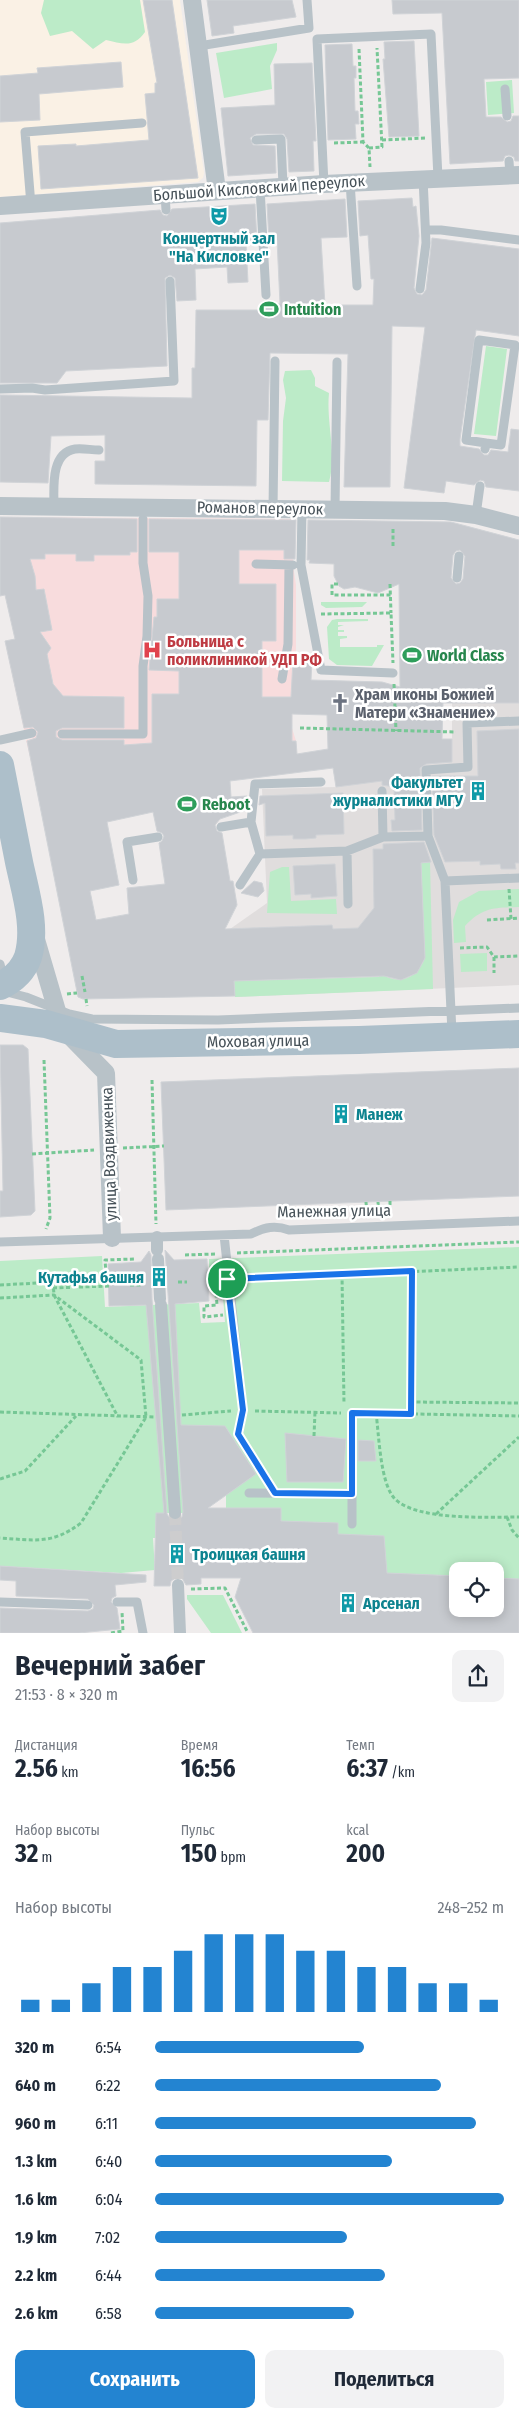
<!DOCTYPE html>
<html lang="ru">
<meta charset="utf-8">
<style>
:root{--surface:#fff;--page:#f2f2f3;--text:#1f2937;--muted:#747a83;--accent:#2384d1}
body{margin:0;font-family:"Fira Sans Condensed",sans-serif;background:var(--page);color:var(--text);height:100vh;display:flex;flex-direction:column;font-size:19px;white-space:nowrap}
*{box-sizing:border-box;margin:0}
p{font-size:16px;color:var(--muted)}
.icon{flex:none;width:28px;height:28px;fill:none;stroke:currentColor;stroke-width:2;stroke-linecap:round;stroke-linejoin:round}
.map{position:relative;height:1633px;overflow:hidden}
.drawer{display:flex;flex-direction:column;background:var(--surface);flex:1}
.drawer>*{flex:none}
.tools{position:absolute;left:449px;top:1562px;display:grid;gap:10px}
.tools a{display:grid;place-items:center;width:55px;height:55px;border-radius:10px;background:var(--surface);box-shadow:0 2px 12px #0003;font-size:25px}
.pin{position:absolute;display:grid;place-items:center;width:42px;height:42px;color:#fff;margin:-21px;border:2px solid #fff;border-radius:50%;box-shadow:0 1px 5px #0007}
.round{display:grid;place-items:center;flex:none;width:52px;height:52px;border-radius:10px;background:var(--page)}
.head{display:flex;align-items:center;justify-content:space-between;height:85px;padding:0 15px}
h1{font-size:28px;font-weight:700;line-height:38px}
.metrics{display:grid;grid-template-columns:repeat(3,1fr);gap:8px;height:85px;padding:5px 15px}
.metrics div{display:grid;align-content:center}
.metrics b{font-size:25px;font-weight:700}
.metrics small{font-size:14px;font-weight:400}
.metrics p{font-size:14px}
.chart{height:140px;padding:10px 15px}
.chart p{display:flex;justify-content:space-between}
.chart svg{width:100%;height:90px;margin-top:5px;stroke:var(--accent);stroke-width:6}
.primary-button{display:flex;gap:10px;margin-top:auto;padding:10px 15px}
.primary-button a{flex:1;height:58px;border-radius:10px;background:var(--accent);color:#fff;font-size:20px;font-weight:700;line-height:58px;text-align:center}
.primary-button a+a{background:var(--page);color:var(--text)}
ul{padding:0 15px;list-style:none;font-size:16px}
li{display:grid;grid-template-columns:80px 60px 1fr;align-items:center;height:38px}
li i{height:12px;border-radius:6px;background:var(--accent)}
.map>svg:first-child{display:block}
.commercial{fill:#faf1e5}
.education{fill:#e0dddd}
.medical{fill:#f8dcdd}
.green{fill:#bcebc8}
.building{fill:#c7cacf;stroke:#d0d3d7;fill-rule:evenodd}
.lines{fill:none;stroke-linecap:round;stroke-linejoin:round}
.pedestrian-tunnel{stroke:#cdcdce;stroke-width:12;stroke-dasharray:12 6;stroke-linecap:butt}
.path{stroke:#76c795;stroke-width:3;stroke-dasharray:4 2.5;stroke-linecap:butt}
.service{stroke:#b8c2c8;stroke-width:9}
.pedestrian{stroke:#b8c2c8;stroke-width:12}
.minor{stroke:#b8c2c8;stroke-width:18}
.primary{stroke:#adbfca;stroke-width:28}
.pedestrian-bridge{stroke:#b8c2c8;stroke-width:12}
.route-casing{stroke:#fff;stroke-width:10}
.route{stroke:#1a73e8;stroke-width:6}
.labels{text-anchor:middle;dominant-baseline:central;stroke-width:5;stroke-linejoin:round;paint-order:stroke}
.street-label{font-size:16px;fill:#465158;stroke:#fff}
.culture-label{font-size:16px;font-weight:bold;fill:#0d838f;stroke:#fff;text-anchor:start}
.leisure-label{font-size:16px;font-weight:bold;fill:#27864d;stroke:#fff;text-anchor:start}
.health-label{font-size:16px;font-weight:bold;fill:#be3a42;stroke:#fff;text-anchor:start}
.worship-label{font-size:16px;font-weight:bold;fill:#5b616d;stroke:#fff;text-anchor:start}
</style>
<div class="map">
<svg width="519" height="1633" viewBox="0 0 519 1633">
<rect width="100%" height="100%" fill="#efecec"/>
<!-- commercial -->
<path class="commercial" d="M0,0H180L204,173L203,178L198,182L0,197Z"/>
<!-- education -->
<path class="education" d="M452,703H519V985L235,997L230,929L267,903L262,789L336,787L333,768L452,758Z"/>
<!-- medical -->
<path class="medical" d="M0,517L293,519V565L296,585V660H293L292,728L296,741L298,772L258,759L33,770L26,740L33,738L31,729L24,730L5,641L15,639L5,595L0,596Z"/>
<!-- green -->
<path class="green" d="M44,0H140L145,32C134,48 123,44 106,40L93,49L72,31L50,36L41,13Z
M277,43V50L270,66L272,89L224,98L216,53Z
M512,80L514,113L488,115L486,82Z
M486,346L507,349L496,436L474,434Z
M311,370L315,378V386L329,393C326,423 337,453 329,482L282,481L283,421L286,398L283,380L285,371Z
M321,602H367L362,607L326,608L321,605Z
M337,619H368V621L338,622V625H344L338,627V630H344V632H338V636H347V638L340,639V647H377V645H384L372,666L337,665L329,659L327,627L332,620Z
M430,862L433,989L235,997L234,981L379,977L380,973C398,986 417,979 425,958L421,863Z
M282,867H289L291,901L336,899L337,914L267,913L270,872Z
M519,889V907C494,908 483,907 465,926L466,942L454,943L453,920L459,902L479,891Z
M487,953V971L461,972L460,954Z
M519,1247V1579L495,1578V1571H458L457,1576L279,1569L281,1509L226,1508V1496L185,1495L186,1513H156L157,1538H153L155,1570L121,1573L0,1566V1261L102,1256L105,1307L199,1303L201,1323L225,1322L221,1271H209V1259Z
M187,1595H223L242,1633H211L187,1599Z"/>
<!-- building -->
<path class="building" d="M143,0H172L198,178L41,189L38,146L76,144V146L149,140L145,94L155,93V83H157Z
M207,0H292L296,17L233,26L234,33L212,36Z
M392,0H519V78L484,79L486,117H501L507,122L511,121L513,116H519V161H515L514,157L509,155L505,156L503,161L450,164L442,13L393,14Z
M414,41L419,136L389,137L383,59H385L384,42Z
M352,44L353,66H356V78H354L355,111H358L359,124H355L356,139L328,140L325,45Z
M121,62L123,87L39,94L40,120L0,122V76L38,73L37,68Z
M312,63L316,141H313L314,171L289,172L287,139L284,134H256L250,138L253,145L275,146L276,173L228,176L221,108L275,105L274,64Z
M412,198L413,207L416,206L419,236L414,288L417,294L422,295L426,290L432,238L519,249V336L476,330L460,439V446L479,449L484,455H488L491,450L508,452L511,429L519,430V491L486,487L484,481L480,480L474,485L446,481L444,493L404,488L425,327L392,326L390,487H344L348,354L270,353L268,420H257L256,486L95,484V461H105V435L51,436L48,483L0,482V395L192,398V368H195L196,310H261V303L280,304L277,240L269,241L267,204L345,199L347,237L321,238L325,305H373L374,279H371L368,235L360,236L358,201Z
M255,204L257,241L246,242L248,282L228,283L227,267L195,269L196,300L177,301L175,278L170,275L165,278L167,366L66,371L57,383H0V223L160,210L163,215L167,216L172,209Z
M0,517L137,519V552H130V555H94V561H76V554H45V559H30L35,576L36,590L44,589L52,630L40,632L51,648L47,654L53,684L63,696L124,697V728H62L56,731V737L62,740H124V745L152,743V694H179V671L149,670L154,617H157V599H179V552H149V519L296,520L295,559H284V550H239V584H276V641H262V697H291L293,660H312L311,680L382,682L400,687L399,584L378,593L355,587L344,589L339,586L334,576V564L309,563L310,560H307L308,520L451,522L519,540V703H443L442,739H452V762L426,764L420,768L422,830L392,831L391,820H395L394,787L382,785V781L336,787L333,768L230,781L231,797L247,796L246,810L220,819L215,825L217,831L222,833L230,881H233L237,905L225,929L332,925L333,929L358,928L374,908L373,849H383V844L424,842L431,862L421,863L425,958L417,973L401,980L384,976L234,981L235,996L83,999L78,997L27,741L36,738L38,732L33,727L24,728L5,641L15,639L5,595L0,596ZM460,550L465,556L463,579L460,583L456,584L451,578L453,555L456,551ZM292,714L327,715L328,749L297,754L296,741H292ZM153,812L157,831L162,833L164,836L162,841L159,843L165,884L127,888L129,914L96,920L90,891L119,885L107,822Z
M519,729V863H515L516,869H501L500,864L480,865V861L445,862L434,835L432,776H478L477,731Z
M343,793L344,834L316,835V838L305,839H293V835L266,836L265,803L259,805L260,796Z
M335,864L337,896L311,898V894L295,895L293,866Z
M254,881L262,883L264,891L258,897L241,893Z
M0,1045H23L28,1049L35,1211L31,1215L0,1217V1191H3Z
M519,1068V1196L166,1210L161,1082Z
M165,1250L174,1260L207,1259L209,1301L175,1304L181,1425L225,1426L256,1474L208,1508H281V1521L338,1523V1534L384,1536L387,1573L458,1576V1609H495V1578L519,1579V1633H253L235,1597L241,1578H201V1584L186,1585L182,1578L177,1577L171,1581L170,1586H154L156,1513H164L146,1305L109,1306L108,1264L141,1262L149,1251L151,1255L152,1299L167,1514L171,1520L176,1521L182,1517L183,1512Z
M285,1433L346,1439L343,1482H287Z
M358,1440L374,1441L376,1461H358Z
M0,1566L146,1575V1582L115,1585L116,1596L112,1598L111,1602L117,1608L120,1629L79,1633H0V1608L88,1611L93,1609L94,1605L88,1599L16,1596V1581L0,1580Z"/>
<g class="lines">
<!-- pedestrian-tunnel -->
<path class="pedestrian-tunnel" d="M175,1513L178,1585"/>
<!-- path -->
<path class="path" d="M359,49L363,142L369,148L370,167
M382,140L426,138
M334,143L363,142
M369,148L382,147L377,48
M393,529V547
M338,584H332V595H391
M390,584L391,613
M321,614L391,613L393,663
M394,684L396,731
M300,728L456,732
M509,889L511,919
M487,920L519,918
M460,948L487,947L494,957L519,956
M494,957V973
M82,976L85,992
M67,994L77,993
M86,999L87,1006
M44,1060L50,1218L46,1229
M152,1080L156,1224
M123,1148L164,1146
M32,1154L94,1150
M390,1201V1216
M366,1202L367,1215
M378,1202L379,1215
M237,1253L519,1242
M185,1255L216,1254
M342,1274L344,1404
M240,1279L519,1267
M208,1281H215L217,1305L204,1306V1317L223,1315
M53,1282L54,1295L118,1417
M178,1282H187
M0,1285L96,1280
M130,1285H141
M107,1287L105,1260L134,1259
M53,1288L109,1286
M0,1298L54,1295L141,1360L146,1417L81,1523C52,1545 34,1540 0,1538
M410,1402L519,1403
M255,1411L341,1413
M0,1412L155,1417
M362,1413L519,1416
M376,1413C379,1434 380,1484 395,1499C417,1521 489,1517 519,1517
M411,1414L412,1271
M182,1415L231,1411
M314,1436L315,1412
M0,1479L25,1471L76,1416
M436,1514L519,1437
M507,1517L512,1530L519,1538
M191,1589L225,1588L248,1633
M111,1633L123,1631L122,1612"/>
<!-- service -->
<path class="service" d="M199,46L309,28L307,0
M505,89L507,116
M256,140L281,139L283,186
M509,161L510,175
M350,182L357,286
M324,184L317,39L431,34L438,178
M260,188L266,295
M165,194L166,210
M31,205L25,132L142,123
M426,230H441L519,240
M420,289L426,243L423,178
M0,389L32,388L45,390L174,381L170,281
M485,449L486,443L501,445L515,345L479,340L466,440L486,443
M54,507C54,489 50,453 75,449C83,448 91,450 99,450
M273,509L275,361
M302,509L301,565L321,670L393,673
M335,509L337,362
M476,515L480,486
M256,564L293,565
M457,578L459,556
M282,679L288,644L289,565
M62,734H143V666L147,636L148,596L143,563V519
M0,740L32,733
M382,791L383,837L428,836
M251,822L255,784L321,782
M221,827L251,822L260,854L347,851
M133,880L127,842L158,837
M445,881L519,878
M240,885L260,854
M348,904L347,851L383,837
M0,964L4,981
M3,991L26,997L69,1014L92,1019L218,1020L519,1008
M452,1033L445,881L428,836L426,770L468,767L467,723L519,721
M224,1235L243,1410L238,1435L275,1493
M0,1242L251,1234C265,1227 275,1225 289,1230L519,1221
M352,1413V1524
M249,1493L352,1494
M0,1602L88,1605
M117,1602H137L143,1633"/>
<!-- pedestrian -->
<path class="pedestrian" d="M157,1237V1250
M158,1259L160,1299
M178,1585L180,1633"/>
<!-- minor -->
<path class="minor" d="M192,0L217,191
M0,206L324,184L519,175
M0,506L445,511L476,515L519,526
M35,936L62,1028L106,1073L112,1238"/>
<!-- primary -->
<path class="primary" d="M0,765C6,797 13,830 19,862C25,891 37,927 28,957C23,971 13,980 0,986
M0,1018L46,1024L116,1044L359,1040L519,1034"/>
<!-- pedestrian-bridge -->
<path class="pedestrian-bridge" d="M161,1305L175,1513"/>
</g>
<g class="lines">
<!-- route casing -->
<g class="route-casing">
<path id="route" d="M412,1271L411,1414L352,1413V1494L275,1493L238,1434L243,1410L227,1279Z"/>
</g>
<!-- route -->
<use href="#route" class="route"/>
</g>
<!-- icons -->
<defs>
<g id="theatre-bare" transform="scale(1.5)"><path d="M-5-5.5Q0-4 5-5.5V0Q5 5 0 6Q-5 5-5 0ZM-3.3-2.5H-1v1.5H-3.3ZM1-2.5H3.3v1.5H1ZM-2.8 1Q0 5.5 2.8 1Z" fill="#0f9aa8" stroke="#fff" stroke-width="2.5" paint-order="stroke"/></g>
<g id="stadium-bare" transform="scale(1.5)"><path d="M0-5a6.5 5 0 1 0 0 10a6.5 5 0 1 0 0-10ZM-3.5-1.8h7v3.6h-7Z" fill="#2e9e5b" stroke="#fff" stroke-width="2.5" paint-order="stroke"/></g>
<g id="hospital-bare" transform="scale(1.5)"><path d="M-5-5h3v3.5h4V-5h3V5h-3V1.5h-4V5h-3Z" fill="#e0444e" stroke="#fff" stroke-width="2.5" paint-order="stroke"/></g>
<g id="church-bare" transform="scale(1.5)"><path d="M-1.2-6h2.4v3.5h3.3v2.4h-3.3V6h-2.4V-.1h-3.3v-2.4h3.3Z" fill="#6b7280" stroke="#fff" stroke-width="2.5" paint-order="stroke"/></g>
<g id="building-bare" transform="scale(1.5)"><path d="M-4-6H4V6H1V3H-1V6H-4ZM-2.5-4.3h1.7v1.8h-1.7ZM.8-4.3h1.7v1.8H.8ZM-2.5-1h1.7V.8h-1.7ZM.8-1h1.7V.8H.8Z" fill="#0f9aa8" stroke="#fff" stroke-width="2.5" paint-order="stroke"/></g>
</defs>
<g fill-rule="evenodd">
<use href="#theatre-bare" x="219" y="216"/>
<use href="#stadium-bare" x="269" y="309"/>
<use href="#hospital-bare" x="152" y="650"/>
<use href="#stadium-bare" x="412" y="655"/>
<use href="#church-bare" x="340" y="703"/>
<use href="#building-bare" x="478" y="791"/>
<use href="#stadium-bare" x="187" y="804"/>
<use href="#building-bare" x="341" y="1114"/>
<use href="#building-bare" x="159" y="1277"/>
<use href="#building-bare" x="177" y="1554"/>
<use href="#building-bare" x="348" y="1603"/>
</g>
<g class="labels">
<!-- street labels -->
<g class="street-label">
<text transform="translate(259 188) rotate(-4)">Большой Кисловский переулок</text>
<text transform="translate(260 508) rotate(1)">Романов переулок</text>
<text transform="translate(258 1041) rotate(-1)">Моховая улица</text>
<text transform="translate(109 1154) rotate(-92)">улица Воздвиженка</text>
<text transform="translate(334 1211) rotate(-1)">Манежная улица</text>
</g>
<!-- culture labels -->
<g class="culture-label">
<text x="219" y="238" text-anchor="middle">Концертный зал<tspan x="219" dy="18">"На Кисловке"</tspan></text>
<text x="463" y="782" text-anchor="end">Факультет<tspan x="463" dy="18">журналистики МГУ</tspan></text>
<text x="356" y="1114">Манеж</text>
<text x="144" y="1277" text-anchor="end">Кутафья башня</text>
<text x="192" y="1554">Троицкая башня</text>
<text x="363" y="1603">Арсенал</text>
</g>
<!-- leisure labels -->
<g class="leisure-label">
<text x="284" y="309">Intuition</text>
<text x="427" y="655">World Class</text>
<text x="202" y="804">Reboot</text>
</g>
<!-- health labels -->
<g class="health-label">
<text x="167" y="641">Больница с<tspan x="167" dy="18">поликлиникой УДП РФ</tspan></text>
</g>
<!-- worship labels -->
<g class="worship-label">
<text x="355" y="694">Храм иконы Божией<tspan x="355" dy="18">Матери «Знамение»</tspan></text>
</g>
</g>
</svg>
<div class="tools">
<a><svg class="icon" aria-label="locate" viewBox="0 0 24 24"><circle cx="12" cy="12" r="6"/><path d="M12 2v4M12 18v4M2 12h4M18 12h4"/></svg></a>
</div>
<div class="pin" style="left:227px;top:1279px;background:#1e9e55"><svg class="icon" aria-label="arrive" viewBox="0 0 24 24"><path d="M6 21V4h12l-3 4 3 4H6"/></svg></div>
</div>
<section class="drawer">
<div class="head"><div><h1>Вечерний забег</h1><p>21:53 · 8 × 320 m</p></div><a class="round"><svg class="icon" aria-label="share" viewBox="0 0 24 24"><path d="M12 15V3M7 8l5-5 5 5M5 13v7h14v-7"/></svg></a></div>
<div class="metrics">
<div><p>Дистанция</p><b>2.56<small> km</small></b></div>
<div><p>Время</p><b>16:56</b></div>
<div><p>Темп</p><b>6:37<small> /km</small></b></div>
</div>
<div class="metrics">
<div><p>Набор высоты</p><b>32<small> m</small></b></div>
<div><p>Пульс</p><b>150<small> bpm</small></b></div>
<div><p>kcal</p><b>200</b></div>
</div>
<div class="chart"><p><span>Набор высоты</span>248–252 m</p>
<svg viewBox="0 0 160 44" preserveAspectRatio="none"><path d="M5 44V38M15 44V38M25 44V30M35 44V22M45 44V22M55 44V14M65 44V6M75 44V6M85 44V6M95 44V14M105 44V14M115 44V22M125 44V22M135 44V30M145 44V30M155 44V38"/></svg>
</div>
<ul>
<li><b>320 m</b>6:54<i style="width:60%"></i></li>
<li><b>640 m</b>6:22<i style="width:82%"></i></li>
<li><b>960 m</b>6:11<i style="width:92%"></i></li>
<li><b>1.3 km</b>6:40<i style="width:68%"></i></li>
<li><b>1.6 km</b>6:04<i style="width:100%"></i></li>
<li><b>1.9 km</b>7:02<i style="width:55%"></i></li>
<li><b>2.2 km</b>6:44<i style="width:66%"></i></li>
<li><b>2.6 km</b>6:58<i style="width:57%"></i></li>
</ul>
<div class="primary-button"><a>Сохранить</a><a>Поделиться</a></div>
</section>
